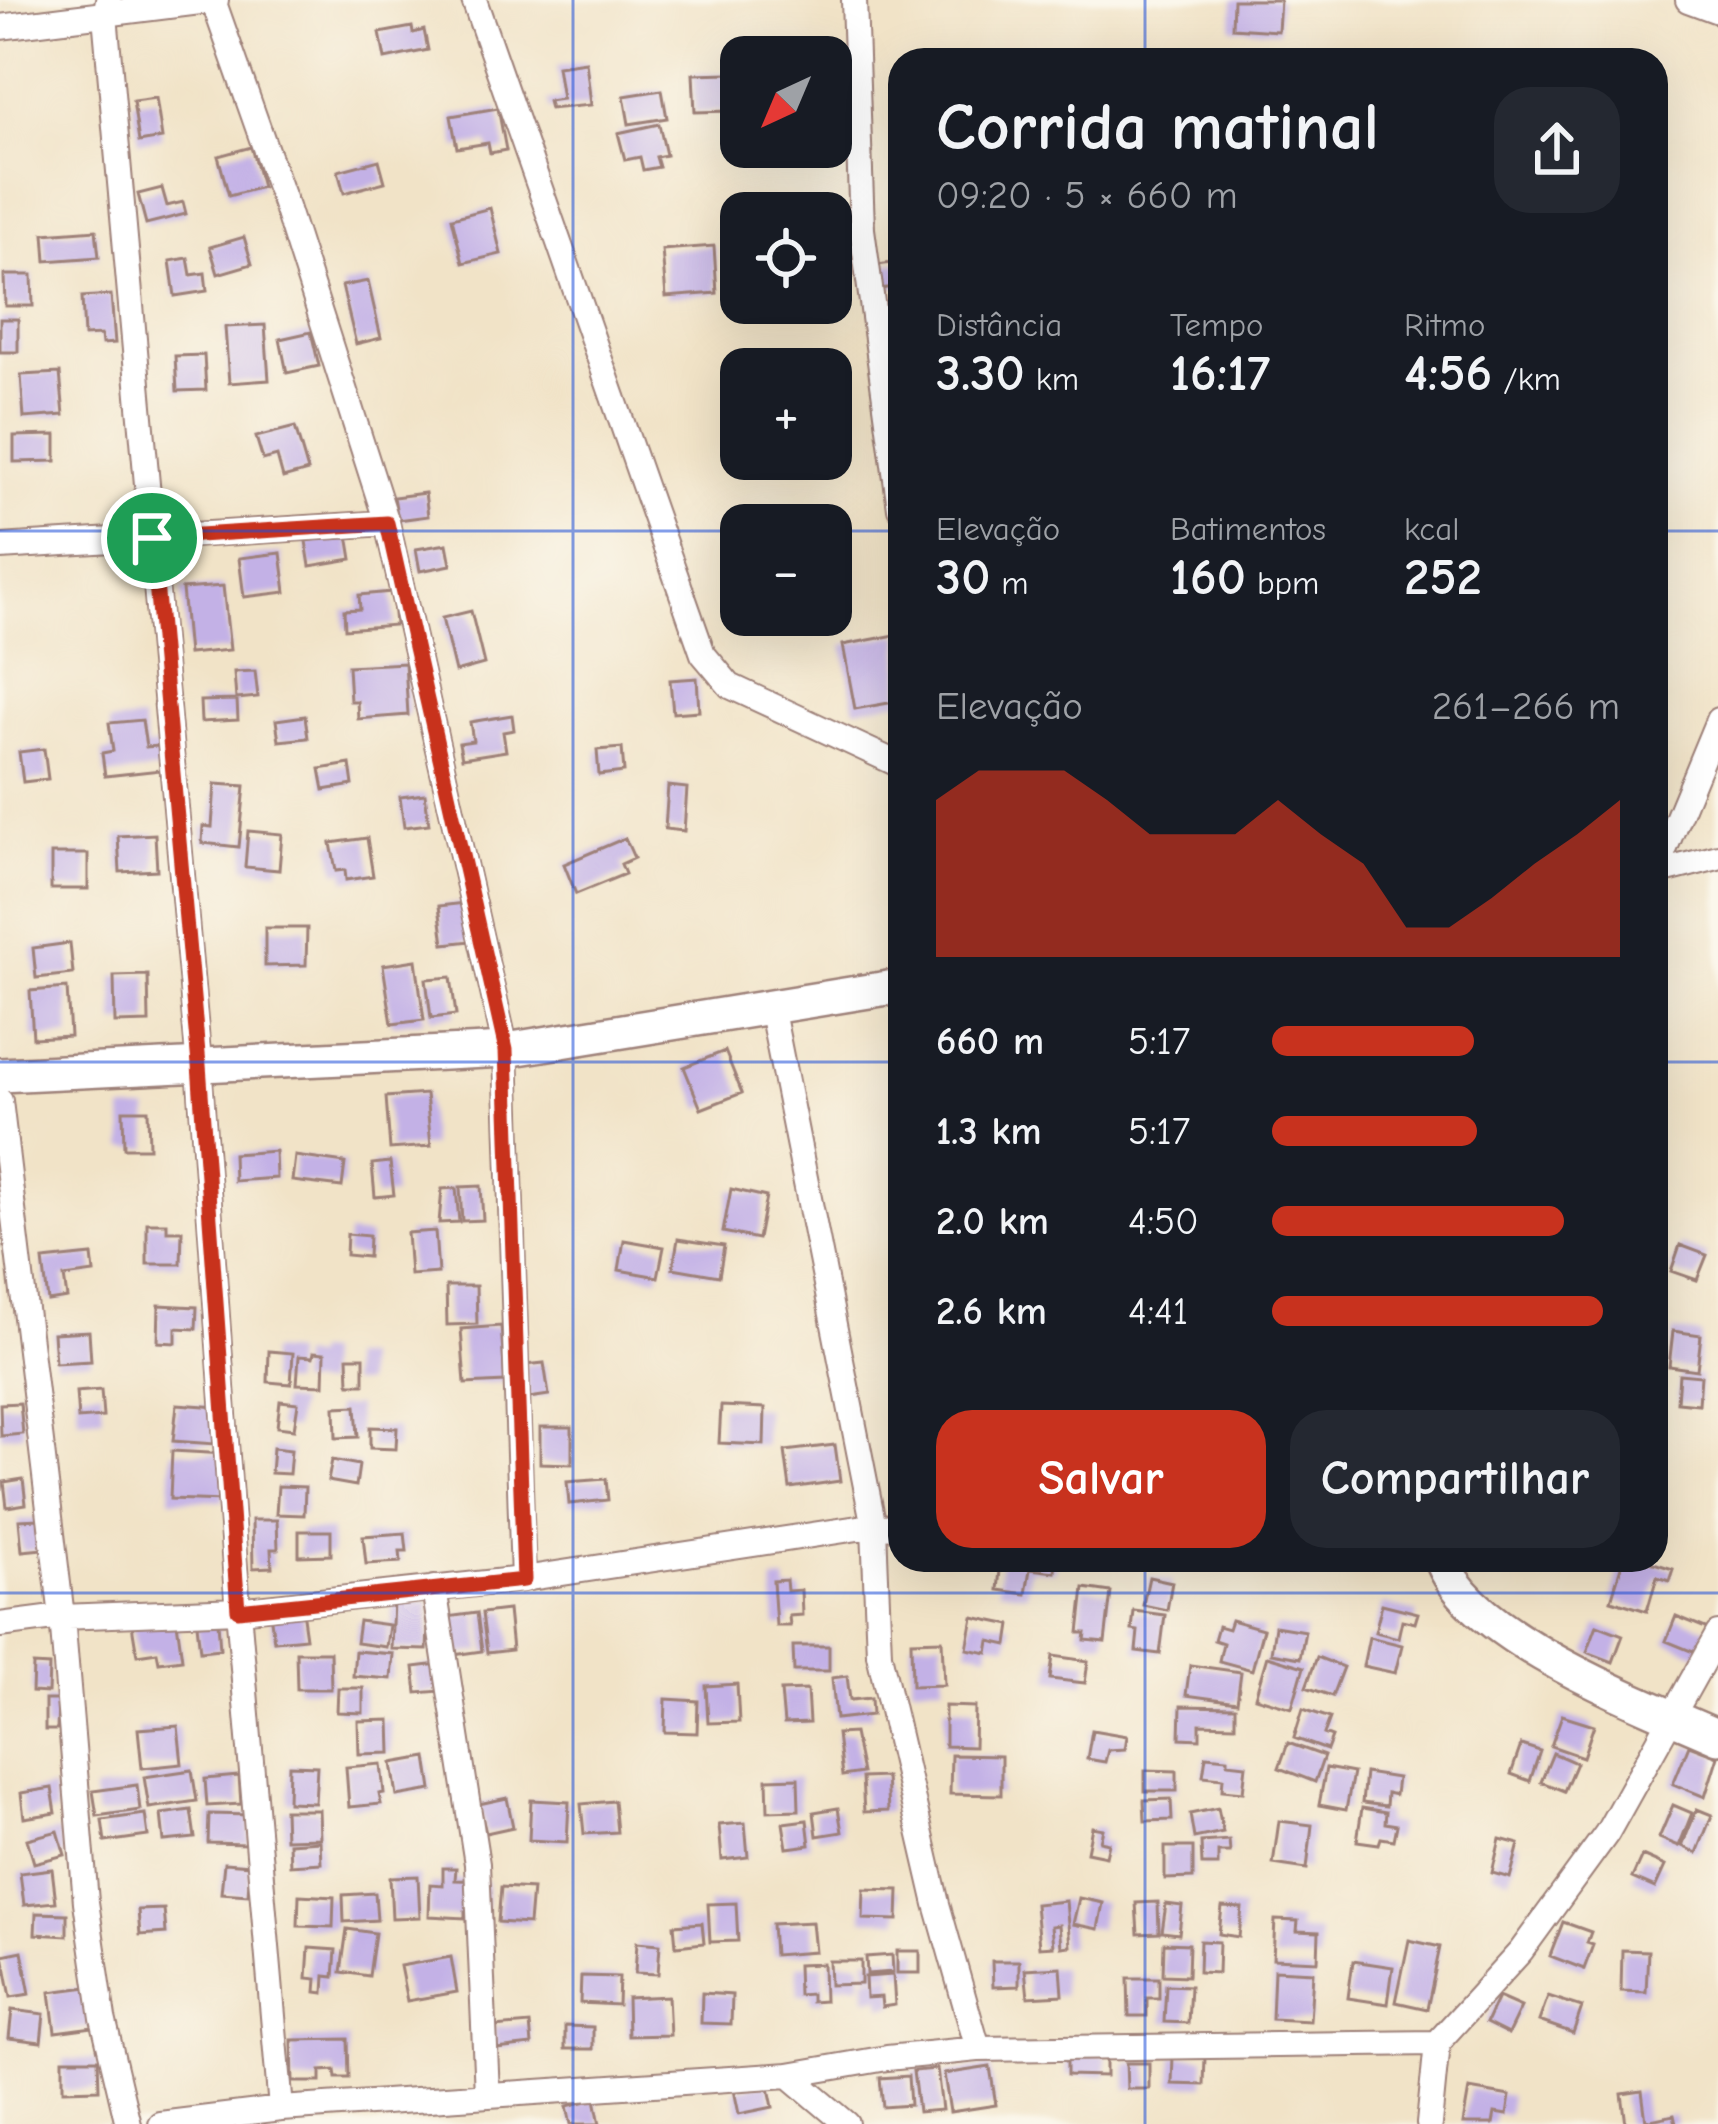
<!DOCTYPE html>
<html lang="pt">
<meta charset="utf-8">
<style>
:root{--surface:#171b24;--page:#242831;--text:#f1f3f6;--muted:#9ea1a6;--accent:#c8321e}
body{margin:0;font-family:"Comic Neue",sans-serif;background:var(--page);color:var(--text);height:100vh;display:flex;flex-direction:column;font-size:45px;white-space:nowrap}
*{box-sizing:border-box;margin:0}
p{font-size:39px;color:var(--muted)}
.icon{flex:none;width:66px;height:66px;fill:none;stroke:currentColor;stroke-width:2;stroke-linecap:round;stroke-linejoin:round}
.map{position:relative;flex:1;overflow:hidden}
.details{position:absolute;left:888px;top:48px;width:780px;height:1524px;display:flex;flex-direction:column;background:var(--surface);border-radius:36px;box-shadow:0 12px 48px #0002}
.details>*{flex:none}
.needle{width:78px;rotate:224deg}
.buttons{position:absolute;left:720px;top:36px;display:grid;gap:24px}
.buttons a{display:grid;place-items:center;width:132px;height:132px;border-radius:24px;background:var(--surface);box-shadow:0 12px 48px #0002;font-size:60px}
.pin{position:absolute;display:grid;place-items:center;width:102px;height:102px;color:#fff;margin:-51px;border:6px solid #fff;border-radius:50%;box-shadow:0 3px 12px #0007}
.round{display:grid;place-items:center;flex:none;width:126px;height:126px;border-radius:36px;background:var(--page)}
.overview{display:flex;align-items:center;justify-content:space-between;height:204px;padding:0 48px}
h1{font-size:66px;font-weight:700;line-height:90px}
.metrics{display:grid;grid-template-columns:repeat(3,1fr);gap:18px;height:204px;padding:12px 48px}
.metrics div{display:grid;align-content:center}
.metrics b{font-size:51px;font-weight:700}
.metrics small{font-size:33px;font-weight:400}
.metrics p{font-size:33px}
.chart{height:336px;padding:24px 48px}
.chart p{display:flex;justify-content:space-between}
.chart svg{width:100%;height:216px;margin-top:12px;fill:var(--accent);opacity:.7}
.cta{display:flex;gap:24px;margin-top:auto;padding:24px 48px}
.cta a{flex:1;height:138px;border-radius:36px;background:var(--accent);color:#fff;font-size:48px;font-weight:700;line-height:138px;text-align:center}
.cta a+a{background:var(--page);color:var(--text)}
ul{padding:0 48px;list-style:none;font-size:39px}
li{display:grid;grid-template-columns:192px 144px 1fr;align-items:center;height:90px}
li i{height:30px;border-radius:15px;background:var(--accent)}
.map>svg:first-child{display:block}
.building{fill:#c3b1e6}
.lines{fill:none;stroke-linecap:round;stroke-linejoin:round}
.minor-casing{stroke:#9e8179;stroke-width:28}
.tertiary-casing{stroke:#9e8179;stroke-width:38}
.minor{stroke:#fff;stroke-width:24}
.tertiary{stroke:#fff;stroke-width:33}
.route-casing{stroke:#fff;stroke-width:24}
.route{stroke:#c8321e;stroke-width:15}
.grid{fill:none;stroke:#1d4ed8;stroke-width:3;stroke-opacity:0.55}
</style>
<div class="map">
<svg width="1718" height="2124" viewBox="0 0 1718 2124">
<rect width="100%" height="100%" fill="#fbf7ec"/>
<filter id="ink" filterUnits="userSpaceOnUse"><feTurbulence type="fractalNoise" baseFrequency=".00833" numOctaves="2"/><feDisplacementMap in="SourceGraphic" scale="24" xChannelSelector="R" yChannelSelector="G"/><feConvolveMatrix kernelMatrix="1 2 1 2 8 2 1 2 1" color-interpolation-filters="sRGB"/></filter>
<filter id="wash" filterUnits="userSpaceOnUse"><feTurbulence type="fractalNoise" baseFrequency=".004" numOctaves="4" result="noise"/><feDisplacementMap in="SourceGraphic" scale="48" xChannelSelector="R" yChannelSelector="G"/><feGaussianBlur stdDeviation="2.7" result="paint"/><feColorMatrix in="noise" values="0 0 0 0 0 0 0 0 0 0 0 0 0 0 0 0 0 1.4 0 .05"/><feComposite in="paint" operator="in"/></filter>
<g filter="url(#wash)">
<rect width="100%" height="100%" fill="#f1e3c7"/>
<g id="blocks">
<!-- building -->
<path class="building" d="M1233,0H1280L1278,31L1232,28Z
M412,27L413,33L424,30L428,50L385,59L380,33Z
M586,62L591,105L550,109L548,101L562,99L557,66Z
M729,73L731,111L695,112L693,74Z
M662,90L667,118L629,124L624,96Z
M156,98L162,138L139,142L133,101Z
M498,108L506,150L490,153L488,143L457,148L451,116Z
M659,124L666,155L656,157L659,167L643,170L640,157L625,160L618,133Z
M251,147L262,187L229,196L218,156Z
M379,160L385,182L344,193L338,171Z
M162,188L167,206L183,202L186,214L146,224L138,194Z
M490,208L501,254L463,263L452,218Z
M96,230L99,257L46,261L44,234Z
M244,237L252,264L218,274L210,247Z
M714,246L717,293L666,297L662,250Z
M188,258L191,275L205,273L207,291L175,296L170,261Z
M900,262V286L880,289L877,265Z
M4,275H32L33,306H5Z
M368,281L381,338L356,344L342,286Z
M111,295L115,343L102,344L101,335L84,336L82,297Z
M0,319H18V352H0Z
M265,325L269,380L229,383L225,327Z
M311,332L319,366L287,373L280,339Z
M204,355L206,390L177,391L175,356Z
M60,373L64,415L24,418L21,375Z
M295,427L308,471L283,478L277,456L263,460L256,437Z
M56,435V461L14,462V436Z
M425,493L428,516L398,520L394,497Z
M348,535L352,559L310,566L306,541Z
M447,544L451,565L420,571L416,549Z
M281,553L286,592L244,597L239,558Z
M223,586L230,650L188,654L182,589Z
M392,592L395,625L345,629L344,610L360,609L359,595Z
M471,611L484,664L455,672L442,618Z
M900,634V701L855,709L843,645Z
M405,663L408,715L358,719L357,701H350L348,666Z
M255,671L258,697L236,699L234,672Z
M697,678L699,711L673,713L670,680Z
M237,700L238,720L201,722L200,701Z
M512,715L514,730L503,732L506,751L462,758L459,743L473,741L470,722Z
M305,716L308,738L279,741L276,720Z
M142,720L146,747L158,746L161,770L105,776L102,753L113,751L109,723Z
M622,748L624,772L599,775L597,750Z
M44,749L48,779L23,782L19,752Z
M350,764L353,785L324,790L320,769Z
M215,784L245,786L239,847L202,843L203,826L212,827Z
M668,786L687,788L684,831L665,829Z
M425,794L429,824L404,827L400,797Z
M248,831L282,834L279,870L245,867Z
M155,834L157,870L120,872L118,836Z
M367,838L373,876L346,880L345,870L336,871L331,843Z
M625,838L634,858L621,864L625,874L576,894L564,864Z
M51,854H88V889H51Z
M465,903L471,941L444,944L439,906Z
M265,928H307L306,965L265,966Z
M70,943L73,974L36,978L33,948Z
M416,960L424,1020L392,1024L383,965Z
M148,975L149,1022L115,1023L114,976Z
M451,977L456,1015L431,1018L426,979Z
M67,988L70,1036L33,1038L30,991Z
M725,1051L742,1093L701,1109L684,1067Z
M426,1094L431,1146L390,1149L386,1097Z
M123,1110H148L149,1148H124Z
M275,1151L276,1178L234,1181L233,1154Z
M295,1156L345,1163L342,1187L292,1181Z
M390,1162L394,1195L375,1197L372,1164Z
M481,1186L483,1220L462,1221L460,1187Z
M456,1188L459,1222L439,1223L442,1189Z
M731,1189L766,1197L758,1239L723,1232Z
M147,1223H167V1231H182L181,1264H147Z
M435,1231L438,1273L410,1275L407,1233Z
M347,1234L369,1236L368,1257L346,1255Z
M678,1239L724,1246L719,1276L673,1268Z
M624,1240L664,1247L658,1277L619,1270Z
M1680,1245L1707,1255L1697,1280L1671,1271Z
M92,1255L94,1273L64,1277L67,1298L48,1301L43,1260Z
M446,1286H476L477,1324L447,1325Z
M159,1305L197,1307L196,1329L176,1328V1343L158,1342Z
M501,1326L505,1382L465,1384L461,1329Z
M89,1331L91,1361L55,1363L53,1333Z
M1673,1331L1701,1335L1697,1370L1669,1366Z
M269,1351L293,1353L291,1384L268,1382Z
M314,1352L325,1353L324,1385L297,1384L299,1356L313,1357Z
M348,1357H364V1384H349Z
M544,1363L549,1395L529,1398L525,1365Z
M1679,1374L1701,1376L1699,1404L1677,1402Z
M101,1390L103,1417L78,1419L76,1392Z
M280,1401L298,1403L294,1429L277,1427Z
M20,1403L23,1434L1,1436L0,1404Z
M177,1404L218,1407L215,1444L173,1441Z
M356,1406L358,1437L336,1438L335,1407Z
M721,1406L765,1408L764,1445L719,1443Z
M370,1427L397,1428L396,1449L370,1448Z
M540,1427H572V1464L540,1463Z
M835,1445L840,1481L790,1488L785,1451Z
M273,1448L291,1450L289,1474L271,1473Z
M172,1451L226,1454L223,1501L170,1499Z
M332,1460L359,1465L356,1486L328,1481Z
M23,1479L26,1504L7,1507L4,1482Z
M606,1479L608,1500L569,1504L567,1482Z
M278,1486L305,1487L304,1515L276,1514Z
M40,1519L43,1549L22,1551L19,1520Z
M252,1520H277L278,1549H271L272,1567L253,1568Z
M299,1531H331V1555L299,1556Z
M405,1533L407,1551H400L401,1562L366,1564L363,1536Z
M1001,1560H1056L1055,1572L1030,1569L1026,1594L998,1590Z
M1623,1560H1644L1673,1569L1669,1581L1657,1577L1647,1611L1611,1600Z
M1149,1577L1172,1582L1167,1610L1143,1605Z
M786,1580L787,1591L801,1590L802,1615L789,1616L790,1626H776L773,1581Z
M1084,1588L1111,1592L1105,1642L1085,1640L1086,1633H1079Z
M393,1601L429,1603L427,1650L391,1649Z
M1382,1604L1418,1613L1415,1623L1402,1620L1398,1638L1375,1632Z
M302,1610L306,1638L274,1641L270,1613Z
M508,1610L512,1650L487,1653L482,1613Z
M1134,1611L1165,1615L1160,1654L1136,1651L1138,1631L1132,1630Z
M477,1613L482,1651L453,1655L447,1617Z
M1676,1616L1713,1631L1703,1656L1666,1641Z
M973,1617L1011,1625L1008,1645L990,1641L988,1653L967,1649Z
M1231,1620L1263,1629L1252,1670L1219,1661L1223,1643L1214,1640L1218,1626L1228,1629Z
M359,1621L389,1625L386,1647L356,1643Z
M177,1622L182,1659L159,1662L157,1652L137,1655L132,1625Z
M218,1622L220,1649L200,1651L197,1624Z
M1597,1625L1623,1635L1613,1662L1587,1652Z
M1275,1626L1305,1631L1300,1658L1271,1653Z
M1369,1637L1402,1645L1395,1673L1363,1666Z
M942,1640L944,1685L912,1686L911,1641Z
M793,1646H829V1671H794Z
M355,1651L393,1654L391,1679L353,1676Z
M296,1652H330L331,1689H297Z
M1053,1656L1088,1661L1085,1683L1050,1679Z
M1267,1656L1304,1667L1292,1708L1255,1697Z
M1317,1657L1343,1667L1332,1696L1306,1687Z
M439,1664L442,1691L417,1693L414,1667Z
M33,1665L49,1666L48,1693L32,1692Z
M1190,1665L1241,1672L1237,1702L1186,1695Z
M847,1676L850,1700L871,1698L872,1715L836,1719L832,1678Z
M737,1684L739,1722L708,1723L706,1686Z
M338,1688H363V1713L337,1712Z
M807,1690L809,1723L784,1724L781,1691Z
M666,1699L698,1701L697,1733L665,1732Z
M45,1700H58L57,1730H45Z
M945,1706L975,1707L974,1747L945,1746Z
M1181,1706L1235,1707V1725L1200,1724V1739L1180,1738Z
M1303,1709L1330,1718L1324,1734L1332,1737L1327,1750L1294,1738Z
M1562,1715L1594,1725L1583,1757L1551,1746Z
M390,1720L391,1753L359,1754L358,1721Z
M178,1726L182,1764L142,1768L138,1729Z
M1092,1730L1127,1736L1125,1749L1108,1750L1105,1762L1087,1759Z
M854,1733L862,1773L842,1776L837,1734Z
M1288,1743L1324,1756L1315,1782L1279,1768Z
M1521,1745L1540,1751L1530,1781L1511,1774Z
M1689,1745L1718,1756L1705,1797L1673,1784Z
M1553,1753L1576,1763L1564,1791L1541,1782Z
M951,1755L1001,1756V1795L950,1794Z
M1206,1756L1228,1758V1763L1246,1765L1243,1792L1222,1790L1223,1778L1203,1776Z
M427,1757L432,1790L397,1796L392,1763Z
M381,1764L384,1793L379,1794L381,1804L349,1807L346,1767Z
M289,1765L317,1766L315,1803L288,1802Z
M1326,1768L1353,1773L1346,1810L1319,1805Z
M192,1770L197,1801L149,1808L144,1777Z
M1145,1770L1177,1771V1791H1145Z
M1365,1773L1397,1778L1395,1795L1387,1793L1386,1806L1362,1803Z
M239,1776L241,1804L207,1806L205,1779Z
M886,1777L888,1811L864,1812L862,1778Z
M798,1778L799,1810L768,1811L767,1779Z
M137,1785L140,1810L97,1816L93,1791Z
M52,1788L56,1813L24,1818L21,1793Z
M507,1798L513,1827L486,1833L479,1804Z
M1171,1799L1172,1820L1145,1821L1144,1800Z
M531,1800L569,1802L567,1842L529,1840Z
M614,1801L617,1832L584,1834L581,1804Z
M1673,1805L1692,1813L1679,1846L1659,1838Z
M838,1808L842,1832L817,1836L814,1812Z
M1218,1808L1223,1832L1194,1838L1190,1814Z
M1362,1808L1386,1812L1385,1823L1397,1825L1394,1840L1381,1838L1379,1844L1357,1841Z
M1697,1809L1712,1815L1697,1853L1682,1846Z
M191,1810L195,1838L164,1841L161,1814Z
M284,1810H319L320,1838L285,1839Z
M145,1814L148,1836L105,1842L102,1820Z
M209,1814L250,1815L249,1844L208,1843Z
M807,1820L810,1845L787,1848L783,1823Z
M1279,1821L1312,1825L1307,1869L1273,1864Z
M745,1823L748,1857L722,1860L719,1825Z
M1092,1827L1103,1829L1100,1841L1109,1843L1106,1856L1087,1852Z
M58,1831L65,1855L34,1863L27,1839Z
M1500,1839L1519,1844L1510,1878L1492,1873Z
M1229,1840L1230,1852H1218V1865H1202L1201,1842Z
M320,1841L321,1863L290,1865L289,1843Z
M1165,1847H1193V1878L1165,1879Z
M1642,1856L1665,1866L1655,1888L1632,1878Z
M224,1863L250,1865L248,1895L221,1893Z
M443,1868H456L455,1880L487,1881L486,1912L465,1911V1918L429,1916L430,1884L443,1885Z
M52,1869L56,1902L24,1905L20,1873Z
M418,1876L420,1917L392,1918L390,1877Z
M501,1887L532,1889L529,1924L498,1922Z
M864,1889L899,1890L898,1920L863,1919Z
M375,1893L377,1920L344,1922L343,1895Z
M299,1895L334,1897L333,1927L298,1926Z
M1079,1898L1103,1903L1098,1929L1073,1924Z
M1066,1901L1070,1946L1061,1947L1059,1925L1051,1926L1053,1946L1039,1947L1035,1904Z
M1158,1902L1159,1933L1138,1934L1136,1903Z
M736,1903L738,1941L710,1942L708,1904Z
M1166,1904L1182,1906L1179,1934L1162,1932Z
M1222,1907L1242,1908L1239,1937L1219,1934Z
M164,1909L166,1933L140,1935L138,1910Z
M36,1913L67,1914V1936L35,1934Z
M1275,1920L1298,1921L1297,1931L1319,1932L1318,1961L1273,1959Z
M812,1922L815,1952L774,1955L772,1924Z
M1563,1922L1591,1932L1587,1943L1593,1945L1584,1969L1550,1956Z
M702,1923L704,1943L676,1946L674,1925Z
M347,1929L375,1933L369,1976L341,1972Z
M1409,1940L1440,1947L1427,2009L1396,2002Z
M1200,1941L1219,1942L1218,1973L1199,1972Z
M637,1942L660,1944L658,1974L635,1973Z
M1164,1943L1189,1944L1188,1976L1163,1975Z
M309,1948L336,1950L334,1977L325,1976L324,1993L316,1992L317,1979L307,1978Z
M1622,1950L1648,1951L1646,1992L1621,1991Z
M22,1951L30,1994L11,1997L3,1955Z
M897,1951H920V1973H897Z
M892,1955L893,1972L867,1974L866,1957Z
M451,1957L457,1992L407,2001L400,1966Z
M829,1961H861V1984L830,1985Z
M992,1961H1019V1986L993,1987Z
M1353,1961L1393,1967L1388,2004L1348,1998Z
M823,1964L824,2001L811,2002V1994L798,1995L797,1965Z
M1061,1967L1063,1995L1028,1997L1025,1969Z
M1274,1970L1313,1972L1310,2021L1272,2019Z
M893,1975L895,2005L882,2007L881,1997L866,1998L865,1977Z
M581,1976L619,1977L618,2005L580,2003Z
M1128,1978H1159V1998H1147V2016H1129Z
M1166,1985L1190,1986L1188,2023L1164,2022Z
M88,1987L93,2027L55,2032L50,1992Z
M702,1993L732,1995L731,2024L701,2023Z
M668,1996L670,2035L628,2036L627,1998Z
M1548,1996L1582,2007L1573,2033L1539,2021Z
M1498,1997L1521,2007L1508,2034L1486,2023Z
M12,2010L44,2014L41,2042L9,2038Z
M530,2024L532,2045L496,2049L494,2027Z
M565,2026L593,2027V2049H565Z
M348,2039L349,2078H336L335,2070L321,2071V2082H293L292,2040Z
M1067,2054L1106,2055V2076L1067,2075Z
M1173,2056L1205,2057L1204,2085L1172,2084Z
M63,2059H98L99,2089L63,2090Z
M1126,2063H1149V2089H1127Z
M990,2067L996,2105L950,2112L944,2074Z
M937,2069L942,2110L918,2112L913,2071Z
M908,2076L910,2105L883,2107L880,2078Z
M768,2083L773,2107L739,2114L734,2090Z
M1469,2089L1510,2096L1507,2115L1495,2113L1493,2124H1463Z
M1642,2091L1646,2121L1674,2115L1676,2124H1626L1622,2094Z
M595,2099L600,2124H571L567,2106Z"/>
</g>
</g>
<g filter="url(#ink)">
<use href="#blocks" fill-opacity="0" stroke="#9e8179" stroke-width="3"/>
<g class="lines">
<!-- minor casing -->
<g class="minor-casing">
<path id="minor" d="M108,0L105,15L199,1065L238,1610L281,2109
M213,0L286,207L387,523
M474,0L703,654L730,686L900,765
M854,0L862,229L900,508
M1688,0L1718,11
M0,27L216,0
M0,547L387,523L506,1050L523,1579
M1656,870L1718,720
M1656,873L1718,857
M771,1006L874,1527L879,1654L937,1904L978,2049
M0,1101L62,1617L86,1902L103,2018L128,2124
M434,1588L477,1864L487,2094
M0,1625L62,1617L238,1610L523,1579L858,1528L900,1526
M789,2075L847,2124
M160,2124L281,2109L789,2075L887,2058L978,2049L1437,2043L1521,1951L1607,1833L1718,1634
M1429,2124L1437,2043"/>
</g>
<!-- tertiary casing -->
<g class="tertiary-casing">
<path id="tertiary" d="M0,1075L506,1050L900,986
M1442,1560C1469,1638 1644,1704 1718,1737"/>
</g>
<!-- minor -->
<use href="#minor" class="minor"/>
<!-- tertiary -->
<use href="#tertiary" class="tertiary"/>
</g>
</g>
<g class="lines" filter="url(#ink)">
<!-- route casing -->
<g class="route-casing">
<path id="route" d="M387,523L506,1050L524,1580L238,1610L199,1065L152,538Z"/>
</g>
<!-- route -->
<use href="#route" class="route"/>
</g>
<!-- grid -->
<path class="grid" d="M573,0V2124M1145,0V60M0,531H741M831,531H900M1656,531H1718M0,1062H900M1656,1062H1718M1145,1560V2124M0,1593H1718"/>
</svg>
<div class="buttons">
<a><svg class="needle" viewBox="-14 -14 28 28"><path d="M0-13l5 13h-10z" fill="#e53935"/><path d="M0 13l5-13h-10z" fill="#9ea1a6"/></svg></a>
<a><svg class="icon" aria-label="locate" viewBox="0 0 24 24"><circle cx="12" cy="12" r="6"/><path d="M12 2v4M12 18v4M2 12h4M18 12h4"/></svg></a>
<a>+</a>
<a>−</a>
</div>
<div class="pin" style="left:152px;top:538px;background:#1e9e55"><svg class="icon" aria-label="arrive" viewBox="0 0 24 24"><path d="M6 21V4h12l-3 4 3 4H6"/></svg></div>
<section class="details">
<div class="overview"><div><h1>Corrida matinal</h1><p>09:20 · 5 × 660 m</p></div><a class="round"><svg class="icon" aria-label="share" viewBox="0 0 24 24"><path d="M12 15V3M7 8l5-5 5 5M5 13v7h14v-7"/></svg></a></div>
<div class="metrics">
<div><p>Distância</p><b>3.30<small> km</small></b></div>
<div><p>Tempo</p><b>16:17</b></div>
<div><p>Ritmo</p><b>4:56<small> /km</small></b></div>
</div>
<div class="metrics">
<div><p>Elevação</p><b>30<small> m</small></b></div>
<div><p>Batimentos</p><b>160<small> bpm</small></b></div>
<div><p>kcal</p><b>252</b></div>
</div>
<div class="chart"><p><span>Elevação</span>261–266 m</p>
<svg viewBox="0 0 160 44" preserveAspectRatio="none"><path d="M0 44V12L10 6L20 6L30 6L40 12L50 19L60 19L70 19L80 12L90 19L100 25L110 38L120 38L130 32L140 25L150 19L160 12V44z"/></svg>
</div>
<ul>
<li><b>660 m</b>5:17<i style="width:58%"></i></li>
<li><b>1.3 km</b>5:17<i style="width:59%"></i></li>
<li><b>2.0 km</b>4:50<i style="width:84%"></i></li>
<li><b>2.6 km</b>4:41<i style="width:95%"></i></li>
</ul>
<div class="cta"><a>Salvar</a><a>Compartilhar</a></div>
</section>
</div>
